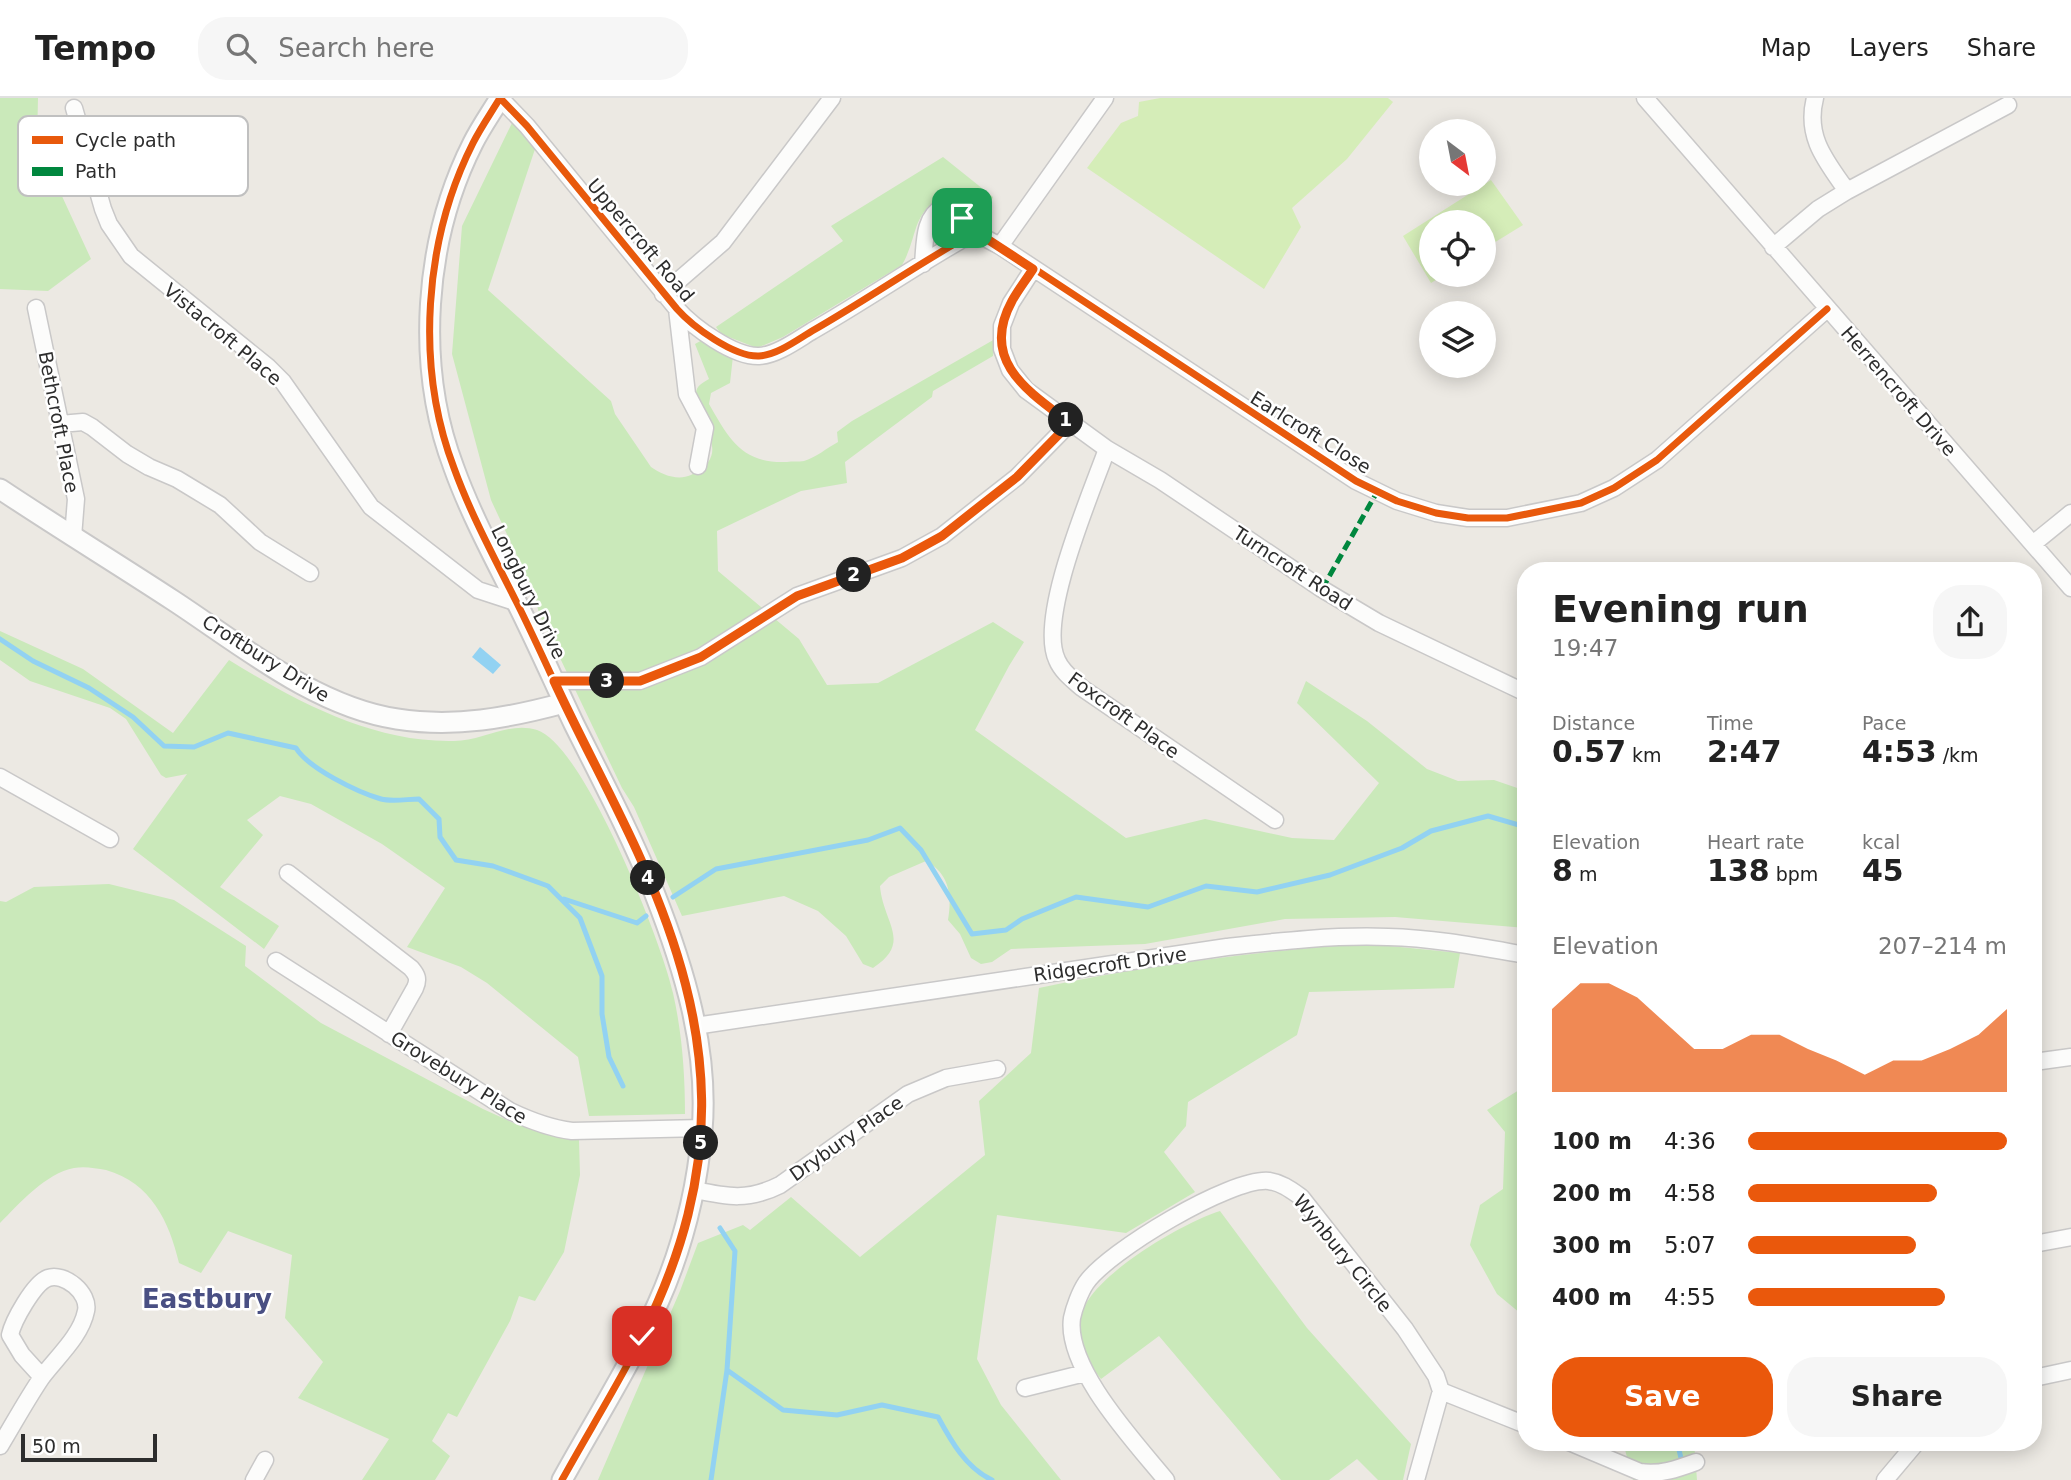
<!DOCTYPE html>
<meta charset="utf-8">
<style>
:root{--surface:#fff;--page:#f6f6f6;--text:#222;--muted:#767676;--line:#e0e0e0;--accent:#ea580c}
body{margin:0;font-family:"DejaVu Sans",sans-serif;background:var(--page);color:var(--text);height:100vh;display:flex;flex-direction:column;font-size:26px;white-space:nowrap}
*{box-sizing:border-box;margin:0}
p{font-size:23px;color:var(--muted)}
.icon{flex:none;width:38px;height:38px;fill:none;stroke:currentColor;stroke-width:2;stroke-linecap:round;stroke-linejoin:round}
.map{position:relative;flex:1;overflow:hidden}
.drawer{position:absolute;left:1517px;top:464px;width:525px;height:889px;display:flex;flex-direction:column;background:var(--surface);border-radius:28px;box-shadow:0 4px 18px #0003}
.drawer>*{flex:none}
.needle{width:46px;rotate:148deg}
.tools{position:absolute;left:1419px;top:21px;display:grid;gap:14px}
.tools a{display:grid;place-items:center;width:77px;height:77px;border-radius:50%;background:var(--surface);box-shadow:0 4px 18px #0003;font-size:35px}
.scale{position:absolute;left:21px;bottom:18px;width:136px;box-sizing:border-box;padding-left:7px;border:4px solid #2d2d2d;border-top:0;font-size:19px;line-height:24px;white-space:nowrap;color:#2d2d2d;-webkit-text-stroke:5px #fff;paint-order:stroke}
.pin{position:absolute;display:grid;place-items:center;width:60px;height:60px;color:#fff;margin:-30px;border-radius:14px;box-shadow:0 4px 10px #0006}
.km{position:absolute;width:35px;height:35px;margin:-18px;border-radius:50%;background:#222;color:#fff;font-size:19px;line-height:35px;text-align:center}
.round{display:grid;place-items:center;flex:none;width:74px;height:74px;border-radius:28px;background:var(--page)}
.overview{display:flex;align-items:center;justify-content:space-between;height:119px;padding:0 35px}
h1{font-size:38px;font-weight:800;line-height:52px}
.stats{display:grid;grid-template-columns:repeat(3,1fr);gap:10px;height:119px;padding:7px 35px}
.stats div{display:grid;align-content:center}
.stats b{font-size:30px;font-weight:800}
.stats small{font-size:19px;font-weight:400}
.stats p{font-size:19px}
.chart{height:196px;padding:14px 35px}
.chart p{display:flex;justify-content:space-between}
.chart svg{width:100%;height:126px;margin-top:7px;fill:var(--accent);opacity:.7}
.cta{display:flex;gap:14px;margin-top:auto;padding:14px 35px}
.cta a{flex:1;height:80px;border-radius:28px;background:var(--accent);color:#fff;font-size:28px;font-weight:800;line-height:80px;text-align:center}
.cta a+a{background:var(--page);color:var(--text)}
ul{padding:0 35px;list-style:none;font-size:23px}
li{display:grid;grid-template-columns:112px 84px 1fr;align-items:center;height:52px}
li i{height:18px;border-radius:9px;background:var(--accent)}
header{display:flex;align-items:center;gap:42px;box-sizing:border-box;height:98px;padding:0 35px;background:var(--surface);border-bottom:2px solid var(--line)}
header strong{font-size:33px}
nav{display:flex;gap:38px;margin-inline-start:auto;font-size:24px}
.search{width:490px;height:63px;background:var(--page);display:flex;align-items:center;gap:18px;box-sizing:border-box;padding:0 24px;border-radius:28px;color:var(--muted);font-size:26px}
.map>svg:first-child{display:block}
.green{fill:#cae9ba}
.pitch{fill:#d5edb8}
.water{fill:#92d2f2}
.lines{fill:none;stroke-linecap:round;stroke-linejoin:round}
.stream{stroke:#92d2f2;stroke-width:5}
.minor-casing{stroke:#c9c8c8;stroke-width:19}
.tertiary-casing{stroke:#c9c8c8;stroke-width:23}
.minor{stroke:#fcfcfb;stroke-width:16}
.tertiary{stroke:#fcfcfb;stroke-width:19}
.quiet{stroke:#00873e;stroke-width:5;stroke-dasharray:10 5;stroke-linecap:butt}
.cycleway-casing{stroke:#fff;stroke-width:11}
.cycleway{stroke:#e8590c;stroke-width:7}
.route-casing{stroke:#fff;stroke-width:14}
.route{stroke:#ea580c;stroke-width:9}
.labels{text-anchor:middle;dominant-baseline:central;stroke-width:5;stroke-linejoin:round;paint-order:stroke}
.street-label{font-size:19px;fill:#2d2d2d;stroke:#fff}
.district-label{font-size:26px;font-weight:bold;fill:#494f83;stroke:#fff}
.key{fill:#fff;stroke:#c0c0c0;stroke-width:2}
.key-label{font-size:19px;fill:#2d2d2d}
</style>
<header>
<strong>Tempo</strong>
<div class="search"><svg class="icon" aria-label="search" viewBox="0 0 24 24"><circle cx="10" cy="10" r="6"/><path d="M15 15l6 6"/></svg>Search here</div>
<nav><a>Map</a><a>Layers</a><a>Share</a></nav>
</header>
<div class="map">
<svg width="2071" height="1382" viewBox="0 0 2071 1382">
<rect width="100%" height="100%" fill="#ece9e3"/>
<!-- green -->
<path class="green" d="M0,0H38L37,44L91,161L48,193L0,191Z
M512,25L538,42L488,192L611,303L615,316L651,369C662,377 678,383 691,377C737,355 694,325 696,296C696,288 702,285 709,281L695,246L704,241L733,258L730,285L711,295L709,306C729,341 742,366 787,364C792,363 799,364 804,363C815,360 827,350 838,344L837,334L852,323L995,241L993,258L933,293L932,299L845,364L847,385L801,393L717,433L718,473L799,541L827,587L878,585L993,524L1024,544L1009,568L975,632L1126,740L1205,721L1292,740L1334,742L1379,685L1297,605L1306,583L1367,623L1427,671L1458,683L1494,682L1526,693V830L1395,819L1285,821L1145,846L1011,851L992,864L981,866L971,860L960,836L948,822C952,798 950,776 926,763L889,779L880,788C883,825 913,844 873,870L863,866L846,838L818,813L784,798L682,818L634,709L622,690L540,518L531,488L491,402L452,256L462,128Z
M943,59L993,99L983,123L944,97C910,117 919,137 902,167L783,239L757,250L721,236L716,229L843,143L831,128Z
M0,533L83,571L173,635L229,562C297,604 373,645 454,643C483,643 509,623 537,632C584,647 662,844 673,895C682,935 685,975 685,1016L589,1018L578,959L487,885L461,869L407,849L445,790L382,746L311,706L280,698L247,722L263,737L220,789L279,828L264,851L133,751L187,676L166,680L161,677L126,621L110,610L30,583L0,562Z
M109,786L174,802L246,848L245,868L321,925L483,1011L518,1027L579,1042L580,1077L564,1154L535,1203L519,1198L510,1223L457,1319L448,1315L432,1343L450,1358L435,1382H362L389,1341L298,1300L323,1264L285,1220L292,1157L228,1133L201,1175L179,1165C169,1123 151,1085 106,1072C95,1070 84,1068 74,1070C46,1075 19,1106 0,1125V803L6,804L34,789Z
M1360,845L1460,855L1454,890L1309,894L1297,937L1188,1004L1186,1028L1164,1054L1195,1094L1126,1135L997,1117L977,1261L1001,1307L1061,1382H598L680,1193L698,1145L743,1127L750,1132L791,1099L860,1159L985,1057L979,1003L1031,955L1039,890C1145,867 1252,855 1360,845Z
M1526,973V1220L1497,1196L1470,1147L1480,1107L1503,1091L1505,1034L1487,1012L1519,992Z
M1220,1113L1307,1230L1411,1346L1403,1382H1378L1357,1361L1329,1382H1281L1159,1238L1101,1281C1088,1264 1078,1244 1080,1222C1084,1181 1184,1124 1220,1113Z
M1623,1344H1694L1697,1382H1633Z"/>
<!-- pitch -->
<path class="pitch" d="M1160,0H1388L1393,4L1347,61L1292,110L1301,129L1264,191L1087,70L1121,25L1138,18L1139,4Z
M1491,82L1523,127L1484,151V124H1432V177H1444L1431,185L1403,138Z"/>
<!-- water -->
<path class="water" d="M480,549L501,567L493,576L472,559Z"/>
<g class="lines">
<!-- stream -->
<path class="stream" d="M0,541L33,563L89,590L133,619L164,648L194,649L228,635L296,650C308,670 357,694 381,701C392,704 408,701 419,701L439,721L440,739L456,762L493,768L548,788L580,820L602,878V916L609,959L623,988
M673,799L716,771L868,742L900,730L921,752L972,836L1006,832L1022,821L1076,799L1148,809L1206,788L1257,794L1330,777L1402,750L1431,733L1488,718L1526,729
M564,801L637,825L646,818
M727,1272L783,1312L837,1317L882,1307L938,1319C951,1343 966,1370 992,1382
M1677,1344L1681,1360
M711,1382L727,1272L735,1153L720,1130"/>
<!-- minor casing -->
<g class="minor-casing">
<path id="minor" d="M500,0L527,28L677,211C693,229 734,259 759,258C777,257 797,242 812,233C863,204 912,170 963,141L983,139L1000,148L1356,383L1397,403L1436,415L1468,420H1507L1581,405L1614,390L1657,362L1827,211
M1645,0L2071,490
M1815,0C1805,39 1826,63 1847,93
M74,10L103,111L109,126L131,158L268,269L283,284L371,409L478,492L518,505
M1000,148L1105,0
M1773,149L1818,111L1847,93L2008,7
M923,166C925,146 923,119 943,109L951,111L983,139
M1033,171L1011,205L1002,228V251L1010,272L1026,292L1107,351L1160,382L1322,491L1379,525L1526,595
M663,196L723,144L832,0
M36,210L76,401L73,439
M677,211L687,296L705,330L698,368
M60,326L83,324L92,329L127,356L149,369L177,381L220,407L260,444L310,475
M1107,351C1091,396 1037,520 1057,562C1062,574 1073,582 1082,590L1275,722
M2034,445L2071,415
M553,583H640L701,559L797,498L902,460L942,438L980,408L1017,379L1070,325
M0,679L110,741
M288,775L411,870C417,877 419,881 415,890L389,936
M276,863L510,1013C531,1023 549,1030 572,1033L703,1030
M695,928L1227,849C1281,843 1334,837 1388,839C1434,840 1480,849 1526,857
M2034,964L2071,959
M695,1092C728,1099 748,1103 780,1087L908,996L946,980L997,971
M2034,1146L2071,1139
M2034,1280L2071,1272
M1025,1290L1085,1275
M1441,1293L1526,1327
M1569,1344L1640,1374C1660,1377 1677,1371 1696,1364
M0,1348C14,1325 27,1301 42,1279C57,1259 81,1238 86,1213C90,1195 64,1174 48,1180C34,1185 13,1223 10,1237L22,1257L42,1279
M254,1382L265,1362
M1166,1382C1135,1344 1065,1270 1072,1220C1074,1210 1080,1194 1086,1185C1107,1154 1231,1079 1269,1083C1282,1085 1291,1092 1301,1099L1405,1231L1436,1278L1441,1293L1416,1382
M1885,1382L1917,1344"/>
</g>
<!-- tertiary casing -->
<g class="tertiary-casing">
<path id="tertiary" d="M500,0C491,15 481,29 473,45C424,142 415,268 454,370C471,417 495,461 517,505C537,545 555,586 574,626C602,682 631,737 654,794C684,870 709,951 702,1033C697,1092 682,1151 658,1205C631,1266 594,1324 562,1382
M0,391C57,429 116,465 174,503C241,547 316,609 397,621C455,630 508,620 564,605"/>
</g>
<!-- minor -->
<use href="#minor" class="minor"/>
<!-- tertiary -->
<use href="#tertiary" class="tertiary"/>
<!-- quiet -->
<path class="quiet" d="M1322,491L1377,394"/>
<!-- cycleway casing -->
<g class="cycleway-casing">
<path id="cycleway" d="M500,0L527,28L677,211C693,229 734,259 759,258C777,257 797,242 812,233C863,204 912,170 963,141L983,139L1000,148L1356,383L1397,403L1436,415L1468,420H1507L1581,405L1614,390L1657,362L1827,211
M500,0C491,15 481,29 473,45C424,142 415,268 454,370C471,417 495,461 517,505C537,545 555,586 574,626C602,682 631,737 654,794C684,870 709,951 702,1033C697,1092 682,1151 658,1205C631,1266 594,1324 562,1382"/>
</g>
<!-- cycleway -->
<use href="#cycleway" class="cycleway"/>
</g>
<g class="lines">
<!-- route casing -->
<g class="route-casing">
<path id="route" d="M642,1238C726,1069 717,934 642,764C615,703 582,644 554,583H640L701,559L797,498L902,460L942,438L980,408L1017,379L1070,325C1029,294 979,263 1012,203C1018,192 1026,182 1033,171L984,139L962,120"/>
</g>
<!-- route -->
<use href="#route" class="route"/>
</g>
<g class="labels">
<!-- street labels -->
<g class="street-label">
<text transform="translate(641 142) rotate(50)">Uppercroft Road</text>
<text transform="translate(223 236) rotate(40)">Vistacroft Place</text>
<text transform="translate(1899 293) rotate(49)">Herrencroft Drive</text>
<text transform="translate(59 324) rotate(79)">Bethcroft Place</text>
<text transform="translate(1311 334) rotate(32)">Earlcroft Close</text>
<text transform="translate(1293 470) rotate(33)">Turncroft Road</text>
<text transform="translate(529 494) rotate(64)">Longbury Drive</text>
<text transform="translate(266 560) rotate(32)">Croftbury Drive</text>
<text transform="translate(1124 617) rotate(36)">Foxcroft Place</text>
<text transform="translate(1110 866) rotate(-8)">Ridgecroft Drive</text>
<text transform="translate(459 979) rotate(32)">Grovebury Place</text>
<text transform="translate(846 1040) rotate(-35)">Drybury Place</text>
<text transform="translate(1343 1155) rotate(51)">Wynbury Circle</text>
</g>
<!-- district labels -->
<g class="district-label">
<text x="207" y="1201">Eastbury</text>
</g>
</g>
<!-- legend -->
<rect x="18" y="18" width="230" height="80" rx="10" class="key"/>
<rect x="32" y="38" width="31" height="8" fill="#e8590c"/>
<rect x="32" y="69" width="31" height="9" fill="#00873e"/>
<g class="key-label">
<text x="75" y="49">Cycle path</text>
<text x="75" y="80">Path</text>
</g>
</svg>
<div class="tools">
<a><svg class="needle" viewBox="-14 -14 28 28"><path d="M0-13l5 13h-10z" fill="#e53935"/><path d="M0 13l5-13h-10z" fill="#767676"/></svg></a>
<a><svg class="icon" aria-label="locate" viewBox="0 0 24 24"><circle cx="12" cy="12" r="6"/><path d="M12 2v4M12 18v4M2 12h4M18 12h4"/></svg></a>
<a><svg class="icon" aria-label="layers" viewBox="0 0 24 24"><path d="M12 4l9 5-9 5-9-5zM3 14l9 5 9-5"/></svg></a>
</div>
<div class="scale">50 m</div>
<div class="pin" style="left:962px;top:120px;background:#1e9e55"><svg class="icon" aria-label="arrive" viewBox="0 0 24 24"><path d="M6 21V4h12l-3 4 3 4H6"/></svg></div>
<div class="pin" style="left:642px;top:1238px;background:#d93025"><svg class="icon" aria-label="check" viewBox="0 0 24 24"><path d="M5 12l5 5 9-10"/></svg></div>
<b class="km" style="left:1066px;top:322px">1</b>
<b class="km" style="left:854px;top:477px">2</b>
<b class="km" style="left:607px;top:583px">3</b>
<b class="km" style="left:648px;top:780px">4</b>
<b class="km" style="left:701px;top:1045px">5</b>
<section class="drawer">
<div class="overview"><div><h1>Evening run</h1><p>19:47</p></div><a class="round"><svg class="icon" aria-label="share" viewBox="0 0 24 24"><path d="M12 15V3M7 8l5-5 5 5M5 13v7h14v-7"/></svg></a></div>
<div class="stats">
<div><p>Distance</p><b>0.57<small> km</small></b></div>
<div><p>Time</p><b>2:47</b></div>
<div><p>Pace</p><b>4:53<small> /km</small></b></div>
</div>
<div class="stats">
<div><p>Elevation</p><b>8<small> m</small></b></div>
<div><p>Heart rate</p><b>138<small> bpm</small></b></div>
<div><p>kcal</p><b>45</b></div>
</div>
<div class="chart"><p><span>Elevation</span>207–214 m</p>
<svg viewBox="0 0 160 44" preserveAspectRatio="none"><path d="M0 44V15L10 6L20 6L30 11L40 20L50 29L60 29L70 24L80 24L90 29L100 33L110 38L120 33L130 33L140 29L150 24L160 15V44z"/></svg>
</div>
<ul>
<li><b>100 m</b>4:36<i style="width:100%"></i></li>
<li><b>200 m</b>4:58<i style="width:73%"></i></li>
<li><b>300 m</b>5:07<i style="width:65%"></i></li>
<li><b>400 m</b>4:55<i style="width:76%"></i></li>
</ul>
<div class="cta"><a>Save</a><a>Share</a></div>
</section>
</div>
